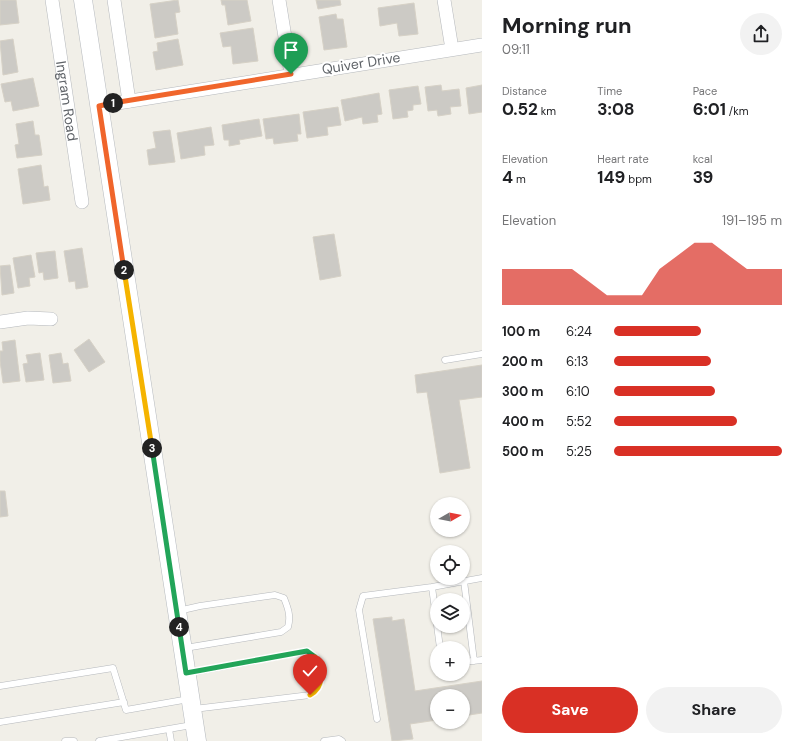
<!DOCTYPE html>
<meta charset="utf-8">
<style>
:root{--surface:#fff;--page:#f2f2f2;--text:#202124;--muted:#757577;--accent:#d93025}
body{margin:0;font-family:"DM Sans",sans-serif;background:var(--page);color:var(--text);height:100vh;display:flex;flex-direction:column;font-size:15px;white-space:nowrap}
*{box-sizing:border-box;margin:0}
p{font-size:13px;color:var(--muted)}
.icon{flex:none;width:22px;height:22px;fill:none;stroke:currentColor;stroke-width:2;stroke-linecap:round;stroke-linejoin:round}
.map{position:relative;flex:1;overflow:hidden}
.panel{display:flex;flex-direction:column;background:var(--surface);width:320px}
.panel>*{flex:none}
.needle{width:26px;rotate:81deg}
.tools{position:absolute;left:430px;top:497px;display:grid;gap:8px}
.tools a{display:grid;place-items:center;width:40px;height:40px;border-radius:50%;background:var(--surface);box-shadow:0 1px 3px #0004;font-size:20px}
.pin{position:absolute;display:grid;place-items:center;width:34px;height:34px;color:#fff;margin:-41px -17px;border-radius:50% 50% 50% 0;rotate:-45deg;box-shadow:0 0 4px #0007}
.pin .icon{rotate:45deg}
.km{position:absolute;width:20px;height:20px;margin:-10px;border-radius:50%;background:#222;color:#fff;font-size:11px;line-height:20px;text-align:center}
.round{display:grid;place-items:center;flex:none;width:42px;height:42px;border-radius:21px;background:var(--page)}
.headline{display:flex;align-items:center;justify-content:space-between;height:68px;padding:0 20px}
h1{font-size:22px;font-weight:700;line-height:30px}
.stats{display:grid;grid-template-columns:repeat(3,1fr);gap:6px;height:68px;padding:4px 20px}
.stats div{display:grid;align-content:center}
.stats b{font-size:17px;font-weight:700}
.stats small{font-size:11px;font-weight:400}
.stats p{font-size:11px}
.chart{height:112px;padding:8px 20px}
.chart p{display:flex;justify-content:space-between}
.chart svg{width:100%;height:72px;margin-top:4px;fill:var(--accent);opacity:.7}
.button{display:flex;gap:8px;margin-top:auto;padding:8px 20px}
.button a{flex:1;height:46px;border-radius:24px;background:var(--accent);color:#fff;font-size:16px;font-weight:700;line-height:46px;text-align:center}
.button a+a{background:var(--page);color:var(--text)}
ul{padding:0 20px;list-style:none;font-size:13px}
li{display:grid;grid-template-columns:64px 48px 1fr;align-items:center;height:30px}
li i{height:10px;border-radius:5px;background:var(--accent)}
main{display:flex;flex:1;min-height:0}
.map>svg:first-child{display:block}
.building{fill:#cccac5;stroke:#d6d1c6}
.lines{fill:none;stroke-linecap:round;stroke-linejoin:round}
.service-casing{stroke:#b5b8bc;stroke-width:7}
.minor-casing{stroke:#b5b8bc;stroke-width:14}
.secondary-casing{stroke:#b6babf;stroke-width:19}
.service{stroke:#fff;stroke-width:6}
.minor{stroke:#fff;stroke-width:13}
.secondary{stroke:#fff;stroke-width:18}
.split-1-casing{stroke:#fff;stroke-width:8}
.split-2-casing{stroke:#fff;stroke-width:8}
.split-3-casing{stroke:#fff;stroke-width:8}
.split-4-casing{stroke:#fff;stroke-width:8}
.split-5-casing{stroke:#fff;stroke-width:8}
.split-6-casing{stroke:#fff;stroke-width:8}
.split-1{stroke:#f0652b;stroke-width:5}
.split-2{stroke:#f0652b;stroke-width:5}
.split-3{stroke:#f5b400;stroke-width:5}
.split-4{stroke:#22a559;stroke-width:5}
.split-5{stroke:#22a559;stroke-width:5}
.split-6{stroke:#f5b400;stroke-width:5}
.labels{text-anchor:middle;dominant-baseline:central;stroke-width:4;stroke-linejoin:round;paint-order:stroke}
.street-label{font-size:14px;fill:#5f6368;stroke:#fff}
</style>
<main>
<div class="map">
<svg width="482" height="741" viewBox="0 0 482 741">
<rect width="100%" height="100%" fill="#f1efe8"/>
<!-- building -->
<path class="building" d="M0,0H16L19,23L0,25Z
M178,0L180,12L175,13L178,34L155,38L150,4Z
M221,0H247L251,21L228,25L225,5H222Z
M316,0H340L341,5L318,9Z
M414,3L418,34L399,36L397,23L380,26L378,8Z
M336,14L337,19H343L347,47L324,50L319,17Z
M253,28L258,61L233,64L231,46L223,47L220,33Z
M13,39L18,72L3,75L0,41Z
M178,39L183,65L156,70L153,52L158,51L157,43Z
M33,78L39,106L13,111L11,101L5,102L1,84Z
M441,85L442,91L459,89L461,106L450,107L451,114L438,116L437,110L428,111L425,87Z
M482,85V112L469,114L466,88Z
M418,86L421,104L413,105V110L407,111L408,117L393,119L389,90Z
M379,93L382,114L377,115L378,122L363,124L362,117L345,121L341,100Z
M338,107L341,125L327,127L328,135L307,138L303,112Z
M299,114L301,134H297L298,141L274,144L273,138L266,139L263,119Z
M259,119L262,136L239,140L240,144L229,146V140H224L222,125Z
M33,121L35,135H39L42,155L17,158L15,145L19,144L16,124Z
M211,127L214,145L204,146L205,155L181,159L177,133Z
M170,130L175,162L149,165L147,150L156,148L153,132Z
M41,165L44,187L48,186L50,200L23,204L18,169Z
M334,234L341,276L320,280L313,237Z
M82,248L88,287L76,289L75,281L69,282L64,251Z
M55,251L58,278L44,280L43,272L39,273L36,253Z
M31,255L35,277L29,278L30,286L18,288L13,258Z
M10,265L14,293L2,295L0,266Z
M89,339L105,362L89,372L74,350Z
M15,340L20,381L3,383L0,361V351H3L2,342Z
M40,353L44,380L26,382L23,364L28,363L26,355Z
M61,353L63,364L68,363L71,381L53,383L49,355Z
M482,365V397L459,400L470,468L440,473L427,392L417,393L415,375Z
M0,491H5L8,516L0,517Z
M392,617V621L404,619L415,691L482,681V713L463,716V696H437V720L410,724L413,739L392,741L373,619Z"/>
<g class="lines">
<!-- service casing -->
<g class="service-casing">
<path id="service" d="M445,360L482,354
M464,581L474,661
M178,611L200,606L275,595L284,598C288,608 291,616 288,627L281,632L185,648
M440,648L432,587L482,578
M463,662L482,660
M188,673L307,651C323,660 327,685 310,695L194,709
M0,686L113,668L126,710L189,699
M377,719L359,610L363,596L432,587
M0,722L124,702
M169,729L171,741
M65,741H74
M99,741L192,725
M324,741L339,739L342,741"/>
</g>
<!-- minor casing -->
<g class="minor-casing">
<g id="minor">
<path id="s1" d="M52,0L82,202"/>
<path d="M114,0L129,101"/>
<path d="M279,0L291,74"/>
<path d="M444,0L452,49"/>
<path d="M99,106L482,45"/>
<path d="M0,322L28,318L51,319"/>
</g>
</g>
<!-- secondary casing -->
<g class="secondary-casing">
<path id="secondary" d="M83,0L197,741"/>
</g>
<!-- service -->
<use href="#service" class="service"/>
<!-- minor -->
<use href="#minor" class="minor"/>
<!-- secondary -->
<use href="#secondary" class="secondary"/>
</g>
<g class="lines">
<!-- split-1 casing -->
<g class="split-1-casing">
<path id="split-1" d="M113,103L291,74"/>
</g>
<!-- split-2 casing -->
<g class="split-2-casing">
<path id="split-2" d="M113,103L99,106L124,270"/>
</g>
<!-- split-3 casing -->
<g class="split-3-casing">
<path id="split-3" d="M124,270L152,448"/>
</g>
<!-- split-4 casing -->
<g class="split-4-casing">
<path id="split-4" d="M152,448L179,627"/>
</g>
<!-- split-5 casing -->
<g class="split-5-casing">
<path id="split-5" d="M179,627L186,673L307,651L315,657"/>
</g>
<!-- split-6 casing -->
<g class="split-6-casing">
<path id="split-6" d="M310,695C325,687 322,671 315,657"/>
</g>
<!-- split-1 -->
<use href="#split-1" class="split-1"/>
<!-- split-2 -->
<use href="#split-2" class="split-2"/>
<!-- split-3 -->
<use href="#split-3" class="split-3"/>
<!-- split-4 -->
<use href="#split-4" class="split-4"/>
<!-- split-5 -->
<use href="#split-5" class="split-5"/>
<!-- split-6 -->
<use href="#split-6" class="split-6"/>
</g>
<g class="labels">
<!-- street labels -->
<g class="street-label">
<text transform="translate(361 63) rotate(-9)">Quiver Drive</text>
<text stroke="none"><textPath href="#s1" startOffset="102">Ingram Road</textPath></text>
</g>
</g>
</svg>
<div class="tools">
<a><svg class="needle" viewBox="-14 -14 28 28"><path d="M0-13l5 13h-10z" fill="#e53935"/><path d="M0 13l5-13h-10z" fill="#757577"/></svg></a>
<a><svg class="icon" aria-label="locate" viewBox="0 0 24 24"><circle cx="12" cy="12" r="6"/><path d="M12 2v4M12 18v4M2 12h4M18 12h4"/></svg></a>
<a><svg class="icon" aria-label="layers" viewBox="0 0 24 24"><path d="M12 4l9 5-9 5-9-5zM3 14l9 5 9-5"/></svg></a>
<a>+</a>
<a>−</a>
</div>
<div class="pin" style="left:291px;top:74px;background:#1e9e55"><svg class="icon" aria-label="arrive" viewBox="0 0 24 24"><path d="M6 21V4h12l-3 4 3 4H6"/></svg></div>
<div class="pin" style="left:310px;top:695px;background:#d93025"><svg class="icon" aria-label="check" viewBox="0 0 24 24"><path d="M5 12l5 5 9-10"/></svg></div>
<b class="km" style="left:113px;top:103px">1</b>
<b class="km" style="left:124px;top:270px">2</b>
<b class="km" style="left:152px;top:448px">3</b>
<b class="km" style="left:179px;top:627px">4</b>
</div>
<section class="panel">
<div class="headline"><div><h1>Morning run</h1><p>09:11</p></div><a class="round"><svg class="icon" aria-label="share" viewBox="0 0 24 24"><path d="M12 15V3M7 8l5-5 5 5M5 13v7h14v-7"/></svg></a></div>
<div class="stats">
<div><p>Distance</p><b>0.52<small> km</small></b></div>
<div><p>Time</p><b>3:08</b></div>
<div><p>Pace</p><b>6:01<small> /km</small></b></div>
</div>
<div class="stats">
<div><p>Elevation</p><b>4<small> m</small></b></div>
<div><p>Heart rate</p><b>149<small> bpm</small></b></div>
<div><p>kcal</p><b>39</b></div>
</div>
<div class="chart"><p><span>Elevation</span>191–195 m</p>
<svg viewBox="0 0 160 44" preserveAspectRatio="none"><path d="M0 44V22L10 22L20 22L30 22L40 22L50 30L60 38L70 38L80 38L90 22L100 14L110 6L120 6L130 14L140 22L150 22L160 22V44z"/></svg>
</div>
<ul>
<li><b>100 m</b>6:24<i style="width:52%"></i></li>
<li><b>200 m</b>6:13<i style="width:58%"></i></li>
<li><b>300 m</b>6:10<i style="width:60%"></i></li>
<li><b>400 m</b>5:52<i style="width:73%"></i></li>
<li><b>500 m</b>5:25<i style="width:100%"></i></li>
</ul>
<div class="button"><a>Save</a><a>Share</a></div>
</section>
</main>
